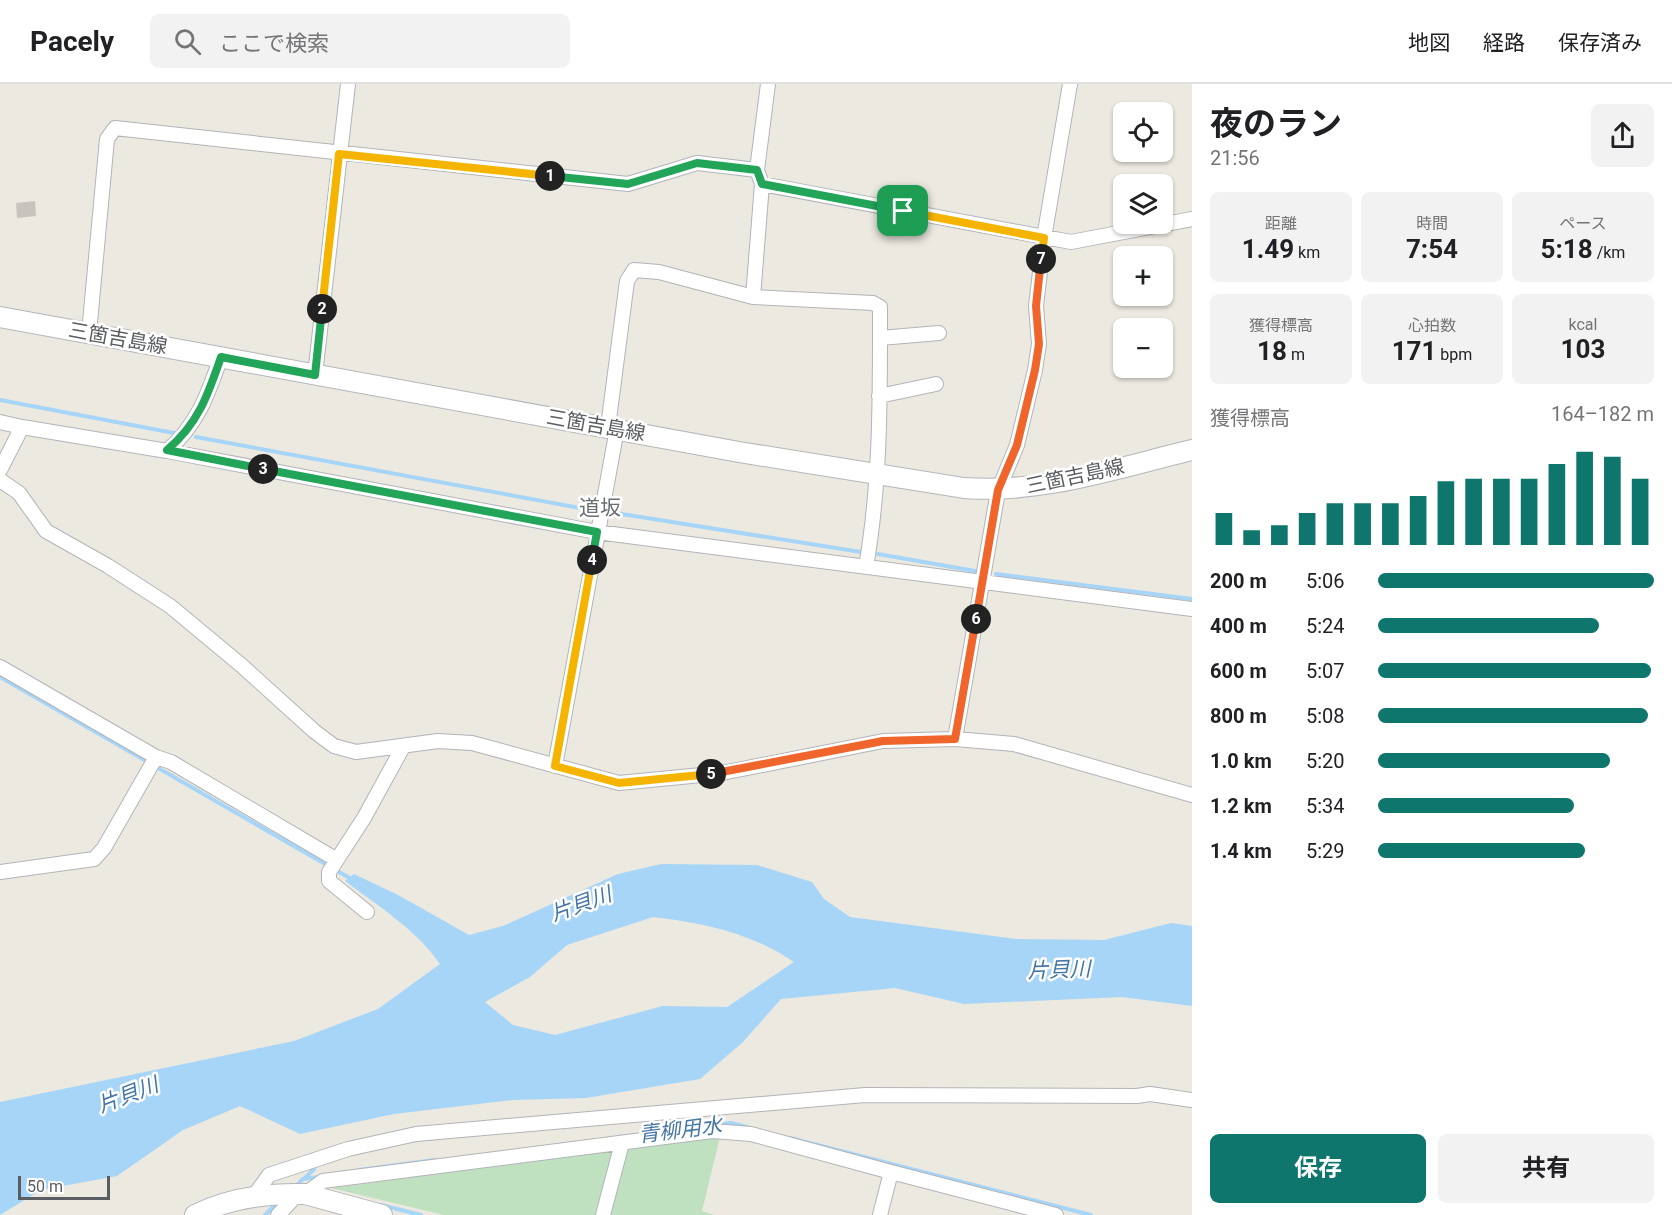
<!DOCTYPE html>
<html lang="ja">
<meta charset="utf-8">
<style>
:root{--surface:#fff;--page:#f2f2f2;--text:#202124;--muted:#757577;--line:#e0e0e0;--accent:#0f766e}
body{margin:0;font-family:Roboto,"Noto Sans JP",sans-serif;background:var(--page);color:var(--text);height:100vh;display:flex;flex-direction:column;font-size:22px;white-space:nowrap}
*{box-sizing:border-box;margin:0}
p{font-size:20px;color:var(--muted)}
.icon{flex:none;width:33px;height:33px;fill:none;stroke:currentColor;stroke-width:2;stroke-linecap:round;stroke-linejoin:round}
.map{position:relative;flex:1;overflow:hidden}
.sheet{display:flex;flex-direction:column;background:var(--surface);width:480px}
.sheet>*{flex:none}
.controls{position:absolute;left:1113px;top:18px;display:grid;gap:12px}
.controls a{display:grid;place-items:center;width:60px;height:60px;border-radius:9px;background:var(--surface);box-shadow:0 2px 4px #0004;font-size:30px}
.scale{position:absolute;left:18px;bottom:15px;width:92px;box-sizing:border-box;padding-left:6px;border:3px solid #5a5d61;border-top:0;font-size:16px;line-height:21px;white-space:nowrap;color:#5a5d61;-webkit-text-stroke:4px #fff;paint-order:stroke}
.pin{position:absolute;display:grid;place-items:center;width:51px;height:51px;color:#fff;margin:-26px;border-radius:12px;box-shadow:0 3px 9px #0006}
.km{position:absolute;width:30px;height:30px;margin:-15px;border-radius:50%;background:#222;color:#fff;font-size:16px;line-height:30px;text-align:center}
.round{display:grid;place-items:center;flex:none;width:63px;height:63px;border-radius:9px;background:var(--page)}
.overview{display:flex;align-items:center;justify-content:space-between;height:102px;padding:0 18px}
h1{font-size:33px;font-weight:700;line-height:45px}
.stats{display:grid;grid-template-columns:repeat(3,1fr);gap:9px;height:102px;padding:6px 18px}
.stats div{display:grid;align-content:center;border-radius:9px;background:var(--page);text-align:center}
.stats b{font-size:26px;font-weight:700}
.stats small{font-size:16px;font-weight:400}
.stats p{font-size:16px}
.chart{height:168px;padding:12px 18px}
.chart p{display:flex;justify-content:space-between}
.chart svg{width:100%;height:108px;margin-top:6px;stroke:var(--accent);stroke-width:6}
.button{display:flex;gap:12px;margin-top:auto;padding:12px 18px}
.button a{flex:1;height:69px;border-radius:9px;background:var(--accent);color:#fff;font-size:24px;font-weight:700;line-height:69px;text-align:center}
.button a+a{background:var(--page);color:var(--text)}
ul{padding:0 18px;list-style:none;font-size:20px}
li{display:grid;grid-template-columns:96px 72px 1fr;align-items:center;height:45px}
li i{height:15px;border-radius:8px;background:var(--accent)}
header{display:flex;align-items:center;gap:36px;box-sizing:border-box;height:84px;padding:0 30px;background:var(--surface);border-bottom:2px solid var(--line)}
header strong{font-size:28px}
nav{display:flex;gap:33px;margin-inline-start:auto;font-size:21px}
.search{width:420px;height:54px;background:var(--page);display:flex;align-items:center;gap:15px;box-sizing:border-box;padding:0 21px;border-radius:9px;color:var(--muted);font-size:22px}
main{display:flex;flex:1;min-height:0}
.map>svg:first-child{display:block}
.green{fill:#c0e1c0}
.water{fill:#a6d5f7;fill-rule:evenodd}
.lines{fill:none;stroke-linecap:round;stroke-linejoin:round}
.stream{stroke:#a6d5f7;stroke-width:4}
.building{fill:#c7c4be}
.street-casing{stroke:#b2b4b8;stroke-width:16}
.secondary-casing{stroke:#b3b6bb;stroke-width:22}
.street{stroke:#fff;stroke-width:14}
.secondary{stroke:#fff;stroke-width:20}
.split-1-casing{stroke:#fff;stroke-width:12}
.split-2-casing{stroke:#fff;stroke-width:12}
.split-3-casing{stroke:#fff;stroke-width:12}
.split-4-casing{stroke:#fff;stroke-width:12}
.split-5-casing{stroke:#fff;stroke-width:12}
.split-6-casing{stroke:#fff;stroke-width:12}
.split-7-casing{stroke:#fff;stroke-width:12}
.split-8-casing{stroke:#fff;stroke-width:12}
.split-1{stroke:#22a559;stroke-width:8}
.split-2{stroke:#f5b400;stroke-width:8}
.split-3{stroke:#22a559;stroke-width:8}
.split-4{stroke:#22a559;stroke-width:8}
.split-5{stroke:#f5b400;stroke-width:8}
.split-6{stroke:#f0652b;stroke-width:8}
.split-7{stroke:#f0652b;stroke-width:8}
.split-8{stroke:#f5b400;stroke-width:8}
.labels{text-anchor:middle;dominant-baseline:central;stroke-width:5;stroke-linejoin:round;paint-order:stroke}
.street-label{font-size:20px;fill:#5a5d61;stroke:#fff}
.neighbourhood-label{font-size:21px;fill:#6b6f73;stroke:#fff}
.water-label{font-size:21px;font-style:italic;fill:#4576a7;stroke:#fff}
</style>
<header>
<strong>Pacely</strong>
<div class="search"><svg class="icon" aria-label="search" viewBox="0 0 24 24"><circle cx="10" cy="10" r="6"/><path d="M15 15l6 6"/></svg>ここで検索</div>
<nav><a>地図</a><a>経路</a><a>保存済み</a></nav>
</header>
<main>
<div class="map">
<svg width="1192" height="1131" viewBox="0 0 1192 1131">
<rect width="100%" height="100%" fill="#ece9e1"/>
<!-- green -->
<path class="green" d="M720,1053L702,1127L714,1131H444L331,1104Z"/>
<!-- water -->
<path class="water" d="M661,780L757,781L812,798L824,815L850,833L1016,855L1104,856L1171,839L1192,842V922L1122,913L964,920L895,904L781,915L743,958L700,995L586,1014L513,1016L394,1030L300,1050L240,1022L183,1046L117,1092L41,1106L0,1131V1018L294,957L378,925L440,880C418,847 377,821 345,797L354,790L398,811L469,851L503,842L618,790ZM653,833C703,839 752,849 794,878L727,923L663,922L555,951L513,941L485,918L530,893L567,861Z"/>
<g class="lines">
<!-- stream -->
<path class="stream" d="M0,316L174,349
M196,353L591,426
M609,428L861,468
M878,470L975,487
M996,490L1192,515
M0,593L353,796
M714,1041L731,1039L747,1043
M790,1054L1091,1131
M359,1086L435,1076
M304,1095L314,1085
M298,1100L303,1095L319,1093
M381,1121L421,1131
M265,1131L277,1119"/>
</g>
<!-- building -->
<path class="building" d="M35,117L36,132L17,134L16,119Z"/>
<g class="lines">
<!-- street casing -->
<g class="street-casing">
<path id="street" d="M762,100L1071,158L1192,135
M753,213L762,100L757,86L768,0
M89,249L107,55L115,44L628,100L697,79L757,86
M880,254L939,249
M315,291L348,0
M879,312L936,300
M0,338L22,343
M608,343L627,197L634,186L659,188L753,213L873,219L880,223C880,310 881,396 866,483
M167,367L597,448L1192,525
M0,386L22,343L167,367C198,340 208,310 221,273
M0,396L19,409L46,447L108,482L170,522L241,581L314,647L334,662L356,668L438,657L472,659L619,699L722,689L883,657L955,655L1014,660L1192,711
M0,583L156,673
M955,655L998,407L1017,361L1035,286L1039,260L1036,222L1044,154L1070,0
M555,682L617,345
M0,788L94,775L104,764L156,673L171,678L337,776
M367,828L329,797V788L364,734L403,663
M891,1088L1056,1131
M305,1110L323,1097L712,1047L751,1050L891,1088L880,1131
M254,1112L269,1091L348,1065L416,1050L865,1011L1137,1012L1150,1010L1192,1016
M278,1131L293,1115L294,1110
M603,1131L622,1059"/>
</g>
<!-- secondary casing -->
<g class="secondary-casing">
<path id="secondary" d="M0,233L739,368L964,404C1041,410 1117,384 1192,366
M195,1131C229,1114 267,1109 305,1110L382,1131"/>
</g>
<!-- street -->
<use href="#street" class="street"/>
<!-- secondary -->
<use href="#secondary" class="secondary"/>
</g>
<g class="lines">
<!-- split-1 casing -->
<g class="split-1-casing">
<path id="split-1" d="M550,92L628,100L697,79L757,86L762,100L903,127"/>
</g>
<!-- split-2 casing -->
<g class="split-2-casing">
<path id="split-2" d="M322,225L339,70L550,92"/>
</g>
<!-- split-3 casing -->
<g class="split-3-casing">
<path id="split-3" d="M263,385L167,366C198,340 208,311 221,273L315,291L322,225"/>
</g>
<!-- split-4 casing -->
<g class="split-4-casing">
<path id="split-4" d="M263,385L597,448L592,476"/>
</g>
<!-- split-5 casing -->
<g class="split-5-casing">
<path id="split-5" d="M592,476L555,682L619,699L711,690"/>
</g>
<!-- split-6 casing -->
<g class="split-6-casing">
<path id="split-6" d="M711,690L883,657L955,655L976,535"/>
</g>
<!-- split-7 casing -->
<g class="split-7-casing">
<path id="split-7" d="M976,535L998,406L1017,361L1035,286L1039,260L1036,222L1041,175"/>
</g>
<!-- split-8 casing -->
<g class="split-8-casing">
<path id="split-8" d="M903,127L1044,154L1041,175"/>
</g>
<!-- split-1 -->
<use href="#split-1" class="split-1"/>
<!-- split-2 -->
<use href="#split-2" class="split-2"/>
<!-- split-3 -->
<use href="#split-3" class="split-3"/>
<!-- split-4 -->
<use href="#split-4" class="split-4"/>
<!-- split-5 -->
<use href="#split-5" class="split-5"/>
<!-- split-6 -->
<use href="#split-6" class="split-6"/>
<!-- split-7 -->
<use href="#split-7" class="split-7"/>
<!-- split-8 -->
<use href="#split-8" class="split-8"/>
</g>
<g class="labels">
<!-- street labels -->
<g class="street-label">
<text transform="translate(118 254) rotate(10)">三箇吉島線</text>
<text transform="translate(596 341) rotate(10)">三箇吉島線</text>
<text transform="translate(1075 392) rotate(-12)">三箇吉島線</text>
</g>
<!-- neighbourhood labels -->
<g class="neighbourhood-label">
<text x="600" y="424">道坂</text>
</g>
<!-- water labels -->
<g class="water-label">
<text transform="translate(581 820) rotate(-20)">片貝川</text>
<text transform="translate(1059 886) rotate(-2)">片貝川</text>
<text transform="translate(128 1011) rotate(-21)">片貝川</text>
<text transform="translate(680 1046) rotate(-7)">青柳用水</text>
</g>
</g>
</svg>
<div class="controls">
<a><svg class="icon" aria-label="locate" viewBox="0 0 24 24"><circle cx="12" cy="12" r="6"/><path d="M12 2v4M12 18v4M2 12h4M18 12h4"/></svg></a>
<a><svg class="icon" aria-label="layers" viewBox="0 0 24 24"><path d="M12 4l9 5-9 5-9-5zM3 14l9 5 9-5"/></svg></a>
<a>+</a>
<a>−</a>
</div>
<div class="scale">50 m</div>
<div class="pin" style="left:903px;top:127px;background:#1e9e55"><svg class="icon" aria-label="arrive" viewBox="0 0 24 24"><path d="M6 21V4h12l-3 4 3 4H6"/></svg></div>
<b class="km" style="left:550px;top:92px">1</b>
<b class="km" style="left:322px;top:225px">2</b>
<b class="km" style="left:263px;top:385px">3</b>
<b class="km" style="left:592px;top:476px">4</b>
<b class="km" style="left:711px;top:690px">5</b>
<b class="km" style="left:976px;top:535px">6</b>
<b class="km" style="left:1041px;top:175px">7</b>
</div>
<section class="sheet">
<div class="overview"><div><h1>夜のラン</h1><p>21:56</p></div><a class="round"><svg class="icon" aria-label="share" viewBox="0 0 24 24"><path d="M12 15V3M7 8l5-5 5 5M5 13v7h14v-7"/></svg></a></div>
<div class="stats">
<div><p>距離</p><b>1.49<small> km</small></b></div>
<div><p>時間</p><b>7:54</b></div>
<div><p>ペース</p><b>5:18<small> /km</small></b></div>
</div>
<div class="stats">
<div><p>獲得標高</p><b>18<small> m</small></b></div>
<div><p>心拍数</p><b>171<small> bpm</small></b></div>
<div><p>kcal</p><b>103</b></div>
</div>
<div class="chart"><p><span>獲得標高</span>164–182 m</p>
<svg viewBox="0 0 160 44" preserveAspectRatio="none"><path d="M5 44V31M15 44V38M25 44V36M35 44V31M45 44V27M55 44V27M65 44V27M75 44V24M85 44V18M95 44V17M105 44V17M115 44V17M125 44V11M135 44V6M145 44V8M155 44V17"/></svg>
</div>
<ul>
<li><b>200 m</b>5:06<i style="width:100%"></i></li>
<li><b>400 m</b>5:24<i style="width:80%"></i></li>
<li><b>600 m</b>5:07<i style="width:99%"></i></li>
<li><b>800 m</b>5:08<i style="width:98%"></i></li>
<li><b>1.0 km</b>5:20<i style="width:84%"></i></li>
<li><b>1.2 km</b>5:34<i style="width:71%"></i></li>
<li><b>1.4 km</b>5:29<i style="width:75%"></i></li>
</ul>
<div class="button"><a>保存</a><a>共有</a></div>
</section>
</main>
